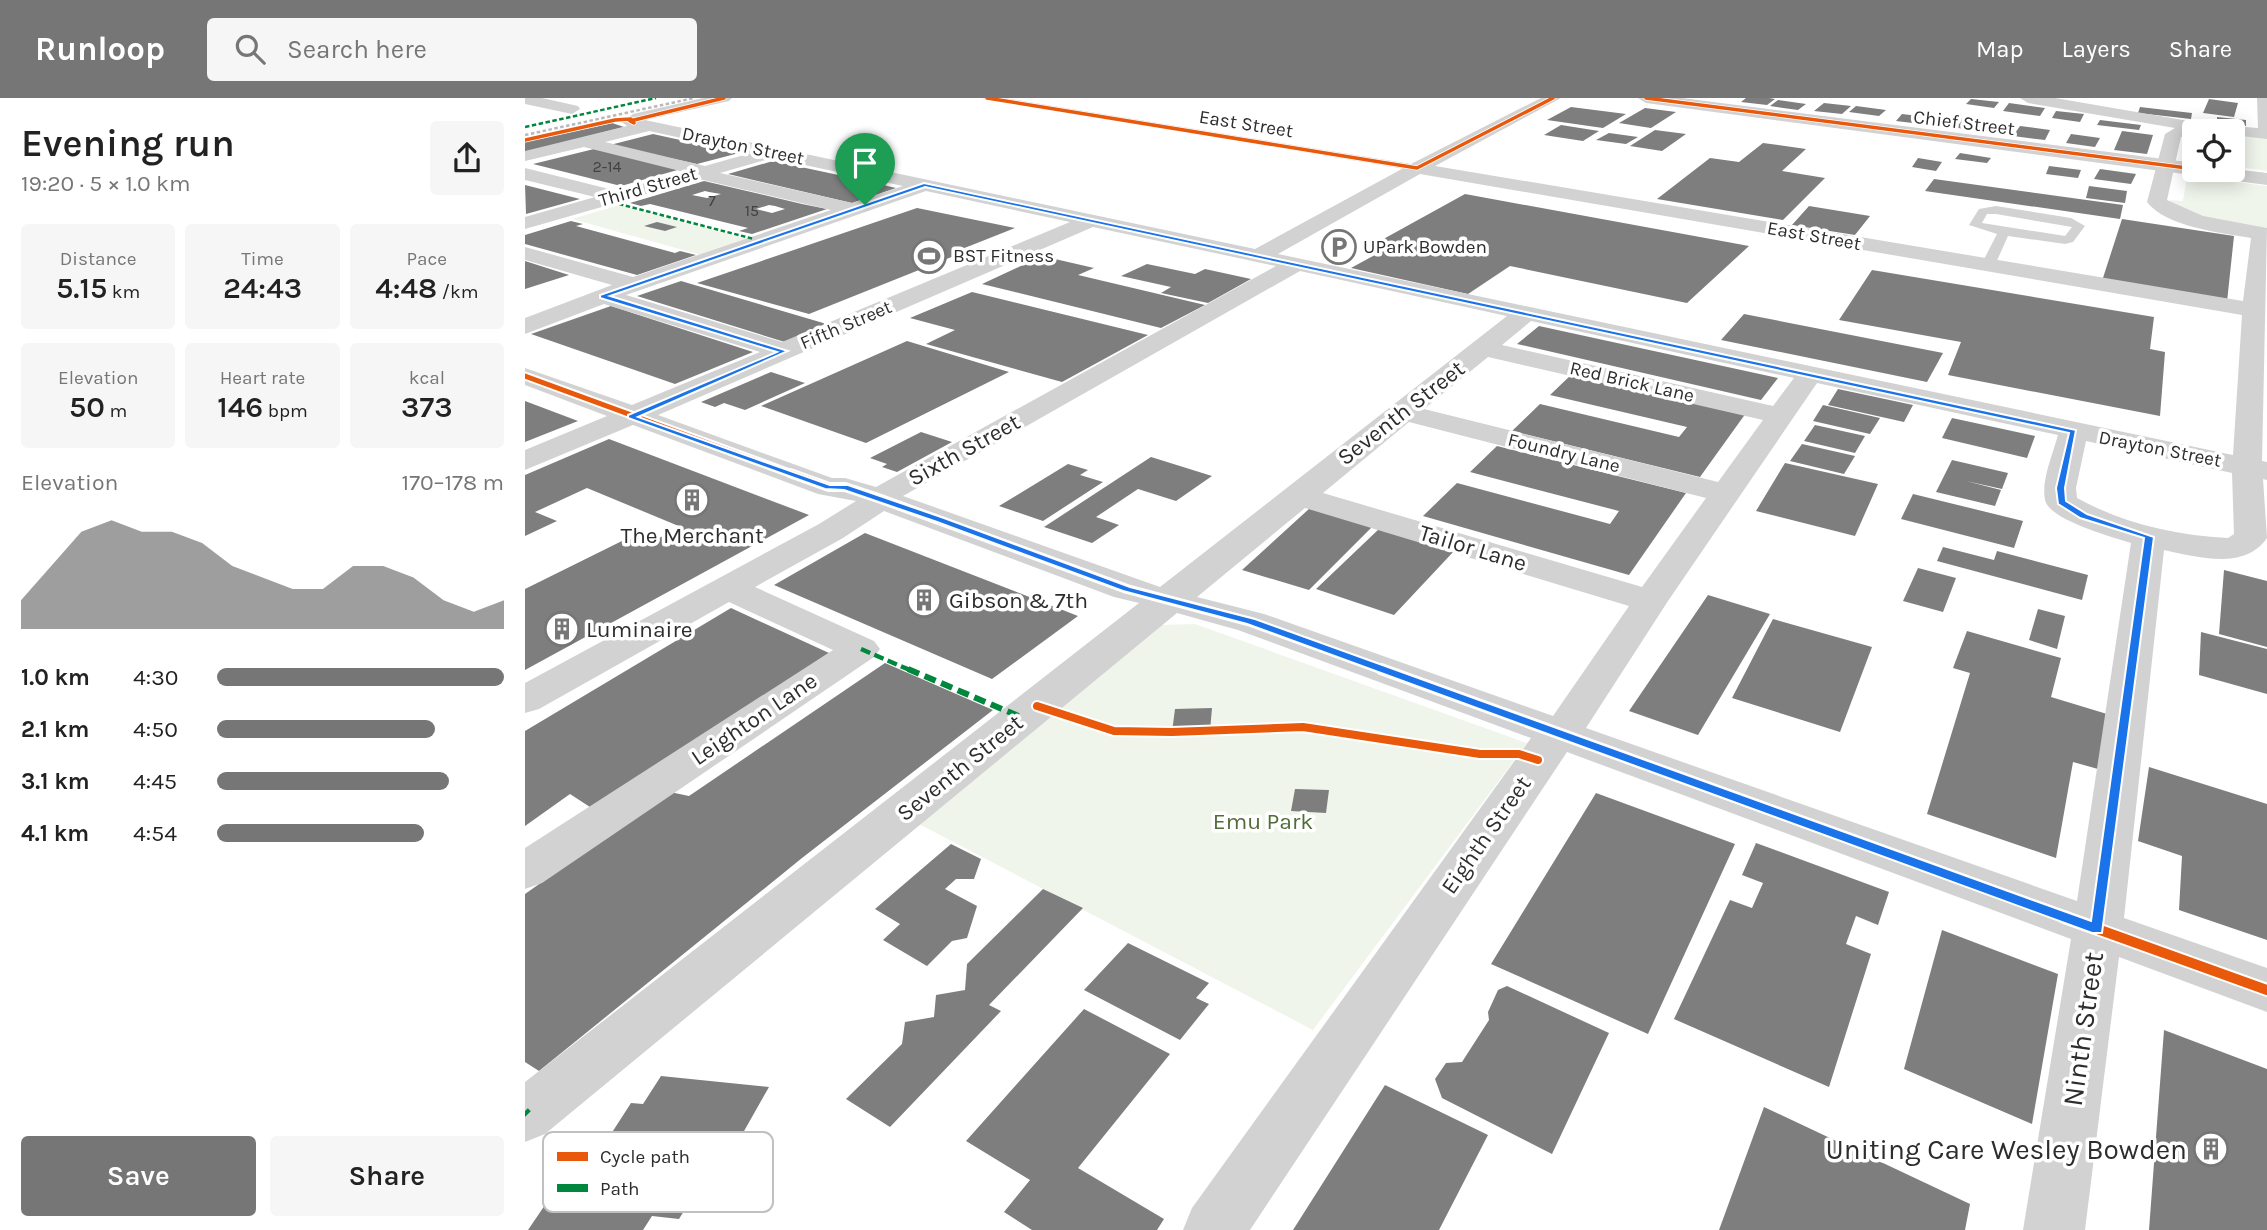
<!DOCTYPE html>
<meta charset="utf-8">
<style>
:root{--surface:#fff;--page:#f6f6f6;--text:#222;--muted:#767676;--accent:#767676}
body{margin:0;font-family:Karla,sans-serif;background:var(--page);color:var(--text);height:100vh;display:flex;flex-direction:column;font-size:26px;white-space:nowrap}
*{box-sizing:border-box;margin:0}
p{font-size:23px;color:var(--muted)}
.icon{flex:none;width:38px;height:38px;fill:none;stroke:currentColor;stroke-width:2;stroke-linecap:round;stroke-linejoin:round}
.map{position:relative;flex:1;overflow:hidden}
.sheet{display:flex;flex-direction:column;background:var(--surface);width:525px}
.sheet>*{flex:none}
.tools{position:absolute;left:1657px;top:21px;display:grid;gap:14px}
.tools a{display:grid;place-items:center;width:63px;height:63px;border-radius:7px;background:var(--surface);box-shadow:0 4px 18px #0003;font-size:35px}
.pin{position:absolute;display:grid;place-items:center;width:60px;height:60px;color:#fff;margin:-72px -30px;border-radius:50% 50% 50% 0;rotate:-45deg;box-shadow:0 0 7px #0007}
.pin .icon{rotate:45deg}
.round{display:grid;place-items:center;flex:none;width:74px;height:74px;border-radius:7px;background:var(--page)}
.headline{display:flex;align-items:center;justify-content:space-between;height:119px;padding:0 21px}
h1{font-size:38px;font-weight:600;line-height:52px}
.figures{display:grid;grid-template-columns:repeat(3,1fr);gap:10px;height:119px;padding:7px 21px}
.figures div{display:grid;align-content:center;border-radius:7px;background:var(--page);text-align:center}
.figures b{font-size:30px;font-weight:600}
.figures small{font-size:19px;font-weight:400}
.figures p{font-size:19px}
.chart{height:196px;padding:14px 21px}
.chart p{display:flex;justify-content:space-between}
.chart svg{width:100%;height:126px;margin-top:7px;fill:var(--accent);opacity:.7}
.cta{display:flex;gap:14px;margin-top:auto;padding:14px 21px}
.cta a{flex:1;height:80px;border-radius:7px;background:var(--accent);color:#fff;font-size:28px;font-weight:600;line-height:80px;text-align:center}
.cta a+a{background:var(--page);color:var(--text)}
ul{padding:0 21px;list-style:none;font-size:23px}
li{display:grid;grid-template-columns:112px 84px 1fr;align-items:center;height:52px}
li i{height:18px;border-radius:9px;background:var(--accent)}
header{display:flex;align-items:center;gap:42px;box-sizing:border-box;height:98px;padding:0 35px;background:var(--accent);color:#fff}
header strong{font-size:33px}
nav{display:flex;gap:38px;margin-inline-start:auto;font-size:24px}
.search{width:490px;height:63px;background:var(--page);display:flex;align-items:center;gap:18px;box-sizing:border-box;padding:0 24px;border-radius:7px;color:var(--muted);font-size:26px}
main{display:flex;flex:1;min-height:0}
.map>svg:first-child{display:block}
.green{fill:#f0f5eb}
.building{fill:#7e7e7e;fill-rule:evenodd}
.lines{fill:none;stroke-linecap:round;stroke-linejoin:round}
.service{fill:#d2d2d2;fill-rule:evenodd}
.minor{fill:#d2d2d2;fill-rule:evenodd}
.tertiary{fill:#d2d2d2;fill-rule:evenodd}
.rail{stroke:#b9b9b9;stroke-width:2.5;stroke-dasharray:3.5 2.5;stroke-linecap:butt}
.quiet-far3{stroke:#00873e;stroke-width:2.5;stroke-dasharray:4.5 2.5;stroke-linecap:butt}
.quiet-far2{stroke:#00873e;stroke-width:4.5;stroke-dasharray:10 4.5;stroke-linecap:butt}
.quiet-far1{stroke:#00873e;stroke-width:6;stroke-dasharray:12 6;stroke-linecap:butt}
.quiet{stroke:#00873e;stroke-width:8;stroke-dasharray:15 8;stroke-linecap:butt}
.cycleway-far4-casing{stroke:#fff;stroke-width:5}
.cycleway-far3-casing{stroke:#fff;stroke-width:9}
.cycleway-far2-casing{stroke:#fff;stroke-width:10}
.cycleway-far1-casing{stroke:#fff;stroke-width:12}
.cycleway-casing{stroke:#fff;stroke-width:14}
.cycleway-far4{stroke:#e8590c;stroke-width:3.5}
.cycleway-far3{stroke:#e8590c;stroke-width:5}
.cycleway-far2{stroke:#e8590c;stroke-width:6}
.cycleway-far1{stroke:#e8590c;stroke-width:8}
.cycleway{stroke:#e8590c;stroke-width:10}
.route{fill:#1a73e8;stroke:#fff;stroke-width:2;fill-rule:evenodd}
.labels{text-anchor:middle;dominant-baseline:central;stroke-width:7;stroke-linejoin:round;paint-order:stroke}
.far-number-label{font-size:16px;fill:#414141}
.far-street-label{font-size:19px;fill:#2d2d2d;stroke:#fff}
.far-poi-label{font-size:19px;fill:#2d2d2d;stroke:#fff;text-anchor:start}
.street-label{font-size:23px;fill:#2d2d2d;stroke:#fff}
.poi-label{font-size:23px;fill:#2d2d2d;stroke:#fff;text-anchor:start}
.park-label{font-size:23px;fill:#526b39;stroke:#fff}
.near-street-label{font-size:28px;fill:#2d2d2d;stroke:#fff}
.near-poi-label{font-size:28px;fill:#2d2d2d;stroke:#fff;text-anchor:end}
.key{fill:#fff;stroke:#c0c0c0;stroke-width:2}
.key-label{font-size:19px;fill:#2d2d2d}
</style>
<header>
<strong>Runloop</strong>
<div class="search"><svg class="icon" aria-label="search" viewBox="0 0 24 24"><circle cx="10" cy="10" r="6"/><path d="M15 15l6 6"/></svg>Search here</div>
<nav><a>Map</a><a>Layers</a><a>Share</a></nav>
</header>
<main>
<section class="sheet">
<div class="headline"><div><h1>Evening run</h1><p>19:20 · 5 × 1.0 km</p></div><a class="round"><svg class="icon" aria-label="share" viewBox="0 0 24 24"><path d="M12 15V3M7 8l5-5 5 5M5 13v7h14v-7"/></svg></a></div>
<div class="figures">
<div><p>Distance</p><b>5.15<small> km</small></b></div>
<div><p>Time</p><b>24:43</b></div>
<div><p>Pace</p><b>4:48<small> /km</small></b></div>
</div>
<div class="figures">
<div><p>Elevation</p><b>50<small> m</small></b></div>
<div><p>Heart rate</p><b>146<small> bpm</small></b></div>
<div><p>kcal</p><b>373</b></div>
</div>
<div class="chart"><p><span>Elevation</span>170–178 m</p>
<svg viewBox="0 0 160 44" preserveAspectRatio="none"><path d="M0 44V34L10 22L20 10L30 6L40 10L50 10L60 14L70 22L80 26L90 30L100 30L110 22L120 22L130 26L140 34L150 38L160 34V44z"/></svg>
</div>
<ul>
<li><b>1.0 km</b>4:30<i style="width:100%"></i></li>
<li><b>2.1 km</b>4:50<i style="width:76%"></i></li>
<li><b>3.1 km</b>4:45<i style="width:81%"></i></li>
<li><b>4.1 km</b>4:54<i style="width:72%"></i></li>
</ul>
<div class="cta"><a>Save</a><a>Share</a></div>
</section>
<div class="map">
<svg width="1742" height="1132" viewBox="0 0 1742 1132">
<rect width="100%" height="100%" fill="#fff"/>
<!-- green -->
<path class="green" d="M1708,35L1742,38V73L1708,68Z
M1662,78L1742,88V132L1696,125L1646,107L1645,102L1658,103Z
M94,107L222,141L176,157L47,121Z
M670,526L1002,645L788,932L390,724L636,527Z"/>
<!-- building -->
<path class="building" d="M1221,0H1244L1250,1L1242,7L1216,4Z
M1446,1L1474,4L1469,10L1441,6Z
M1684,1L1713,5L1709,19L1678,15Z
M1253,2L1281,6L1273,12L1245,8Z
M1299,5L1326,8L1317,16L1289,13Z
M1484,5L1520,10L1515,18L1478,13Z
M1331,8L1361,12L1354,18L1324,14Z
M1046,9L1101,16L1078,30L1022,22Z
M1615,9L1667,15L1666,21L1613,15Z
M1120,10L1151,14L1126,30L1094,25Z
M1531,13L1559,16L1555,24L1527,20Z
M1377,16L1402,19L1396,26L1371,23Z
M1426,18L1444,20L1438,31L1412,25L1415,21L1423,22Z
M1692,19L1721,22V28L1692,24Z
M1575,22L1616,27L1614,32L1572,27Z
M87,25L99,29L0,54V44Z
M1450,26L1481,30L1476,36L1445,32Z
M1036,27L1074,33L1058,43L1019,37Z
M1495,28L1525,32L1520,42L1488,38Z
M1130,32L1161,36L1137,53L1105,48Z
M1597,33L1628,37L1622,56L1589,52Z
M1084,35L1113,39L1101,46L1071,42Z
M128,36L214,55L172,66L85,47Z
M1546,36L1575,40L1570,49L1541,45Z
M1238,45L1281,51L1257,73L1300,80L1258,122L1132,101L1185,60L1214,64Z
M69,51L156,71L96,88L8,66Z
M1435,55L1466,60L1462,65L1430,61Z
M1393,60L1417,64L1411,73L1387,69Z
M248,63L346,84L371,90L327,105L203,76Z
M1524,68L1556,72L1553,80L1521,76Z
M1575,71L1611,76L1606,86L1569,81Z
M1409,81L1598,107L1595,121L1400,93Z
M179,83L277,106L302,111L227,136L214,133L223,130L125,106L116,108L105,105ZM180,93L184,94L196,96L182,100L167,97ZM244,107L250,108L260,111L247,115L231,111Z
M0,87L55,101L1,116Z
M1564,88L1602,93L1600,105L1561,100Z
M940,96L1224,148L1162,205L985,168L943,196L826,170L868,147L853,144Z
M1284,108L1345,118L1330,137L1267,127Z
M392,110L490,130L432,153L439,154L284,216L172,185Z
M1597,121L1709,138L1702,204L1577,183Z
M46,123L58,126L51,128L150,155L155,153L171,157L112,177L0,146V137Z
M132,124L152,129L140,133L119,128Z
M517,158L569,170L553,177L680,207L636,230L457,186Z
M0,163L44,177L0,191Z
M622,166L670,176L680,171L726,181L683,205L636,195L646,189L596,178Z
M1347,172L1629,219L1625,251L1640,254L1635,318L1423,277L1436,244L1314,222Z
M156,183L305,227L263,245L112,198Z
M447,194L623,237L537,284L401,246L430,232L385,220Z
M86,208L228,254L150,286L6,236Z
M1219,216L1418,255L1402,284L1196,242Z
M1014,228L1253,280L1236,302L992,246Z
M382,243L484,274L341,345L236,308Z
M246,274L280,285L220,312L199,305L190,309L176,304Z
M1047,276L1221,315L1175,379L987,333L1015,306L1154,339L1162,329L1025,297Z
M1313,291L1388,307L1379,324L1303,307Z
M0,303L53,323L0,344Z
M1298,307L1355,320L1345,336L1288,323Z
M1427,320L1510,338L1502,360L1417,340Z
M1290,327L1340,338L1330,355L1279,343Z
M396,334L427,344L372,374L357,369L362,366L345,360Z
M84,341L284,417L0,572V491L103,440L120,447L156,429L62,390L10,414L32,423L0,438V377Z
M1277,346L1330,358L1319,376L1265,363Z
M972,348L1161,395L1104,477L898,418L932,385L1085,426L1094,413L945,374Z
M626,359L687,378L651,403L613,391L571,419L594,427L567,445L519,429Z
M1427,362L1483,375L1477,391L1441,383L1476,392L1470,408L1411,394Z
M1260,365L1353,386L1330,438L1231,413Z
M543,366L563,372L555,377L578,384L518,423L474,408Z
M1388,396L1498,423L1489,450L1376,421Z
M785,410L849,427L784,492L717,472Z
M855,430L930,452L869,517L791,491Z
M340,435L553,518L467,581L249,487Z
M1418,449L1469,462L1472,453L1563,477L1557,502L1412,463Z
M1393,470L1431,480L1418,514L1378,503Z
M1699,472L1742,483V549L1694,536Z
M1183,497L1245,516L1173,637L1104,613Z
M206,510L304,555L68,711L45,696L0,728V633Z
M1513,511L1540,518L1532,551L1504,542Z
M1248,521L1347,549L1315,634L1207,600Z
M1442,533L1536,560L1526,599L1582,616L1573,671L1548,664L1531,760L1402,716L1445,575L1428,570Z
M1676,534L1742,551V596L1674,577Z
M360,565L468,612L277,760L14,973L0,964V796L145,694L164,698Z
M687,610L685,633L647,634L650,611Z
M1624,669L1742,706V842L1654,812L1657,758L1613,743Z
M770,691L804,692L801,715L766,713Z
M1071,695L1210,746L1123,936L966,866Z
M1231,745L1364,794L1353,827L1331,818L1321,846L1346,856L1304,989L1149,921L1205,802L1227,810L1238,785L1217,777Z
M426,746L456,761L449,781H431L420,791L452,808L442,840L427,843L402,868L358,842L375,826L350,811Z
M518,791L558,810L464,907L476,913L365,1029L321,1001L377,946L380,924L409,919L411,897L440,892L442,866Z
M1417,832L1533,876L1507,1026L1379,971Z
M603,845L684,885L671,900L684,906L655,942L559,892Z
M982,888L1084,935L1027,1056L917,1000L910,981L921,965L937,964L964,922L963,914L973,892Z
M559,911L645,956L553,1070L639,1121L632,1132H507L479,1114L505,1082L441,1043Z
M1639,932L1742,971V1132H1624Z
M136,978L244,989L210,1049L86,1036L106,1005L118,1006Z
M860,987L963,1037L914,1132H768Z
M1239,1009L1445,1106L1440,1132H1194Z
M96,1038L198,1050L154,1121L127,1118L118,1132H3L22,1104L74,1111L91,1086L65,1083Z"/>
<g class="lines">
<!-- service -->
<path class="service" d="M457,0H479L892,67L897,70L892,73Z
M1471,108L1546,120L1560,128L1548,144L1540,146L1483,138L1470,167L1463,171L1456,167L1472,136L1444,127L1454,111ZM1462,116H1471L1547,129L1540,138L1457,125Z"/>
<!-- minor -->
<path class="minor" d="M0,0H17L53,8L55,11L47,16L0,6Z
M178,0H207L204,3L120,22L730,151L886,66L1016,0H1036L910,68L1718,203L1726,140C1697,135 1641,129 1622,104L1640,36L1650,30L1503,5L1495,0H1530L1681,26L1733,30L1732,0H1742V41L1708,37V33H1670V37L1656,39L1642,102L1678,118L1742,130L1737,363L1742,364V382L1738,381L1742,440C1719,473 1672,459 1639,452L1599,820L1742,870V914L1594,859L1560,1132H1498L1546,841L1042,654L725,1132H658L667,1110L1006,640L713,532L652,515L20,1036L0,1044V984L614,505L589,499L359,413L318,440L230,489L349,543L355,551L349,559L17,785L0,791V750L308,552L204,504L14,611L0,615V585L294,426L331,403L293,396L108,327L0,372V352L82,318L0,287V270L107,307L235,254L79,206L0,236V220L87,187L0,162V149L108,179L306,112L174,81L0,131V119L70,99L0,82V70L92,93L159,74L59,49L0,63V53L102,28L97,24L108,16ZM124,33L226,55L180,68L80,44ZM247,60L378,88L327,105L195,75ZM895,76L1717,217L1708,357L753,156ZM401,93L545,124L257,244L101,197ZM568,129L751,168L351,389L320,380H307L133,317ZM775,173L982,218L635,489L378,398ZM1006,223L1269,280L1248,308L977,247ZM963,259L1238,322L1193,384L899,311ZM1292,285L1533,337C1528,356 1516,382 1520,402C1524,422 1588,439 1606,445L1552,803L1061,630L1143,503ZM884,324L1181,400L1117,489L798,395ZM1561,343L1707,375L1709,436L1703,440C1649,437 1599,426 1552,400L1551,390ZM780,410L1104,508L1028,618L739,516L672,499Z"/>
<!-- tertiary -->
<path class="tertiary" d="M1113,0H1157L1670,65V72L1708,71L1742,75V87L1121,5Z"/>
<!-- rail -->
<path class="rail" d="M0,37L169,0"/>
<!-- quiet-far3 -->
<path class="quiet-far3" d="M0,29L131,0
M94,106L229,141"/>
<!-- quiet-far2 -->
<path class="quiet-far2" d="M336,551L387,573"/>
<!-- quiet-far1 -->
<path class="quiet-far1" d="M383,571L498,620"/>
<!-- quiet -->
<path class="quiet" d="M0,1013L3,1016"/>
<!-- cycleway-far4 casing -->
<g class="cycleway-far4-casing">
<path id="cycleway-far4" d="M462,0L892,70L1028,0
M1121,0L1670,71
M109,25L105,23L199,0
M0,42L90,22L106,21"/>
</g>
<!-- cycleway-far3 casing -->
<g class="cycleway-far3-casing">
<path id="cycleway-far3" d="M0,278L270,377"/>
</g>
<!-- cycleway-far2 casing -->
<g class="cycleway-far2-casing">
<path id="cycleway-far2" d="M265,375L304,389H320L356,401L602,491L726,524L861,573"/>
</g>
<!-- cycleway-far1 casing -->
<g class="cycleway-far1-casing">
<path id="cycleway-far1" d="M856,571L1544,820
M512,608L589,633L647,634L778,629L955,656H994L1013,662"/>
</g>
<!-- cycleway casing -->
<g class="cycleway-casing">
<path id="cycleway" d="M1539,819L1742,892"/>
</g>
<!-- cycleway-far4 -->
<use href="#cycleway-far4" class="cycleway-far4"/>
<!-- cycleway-far3 -->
<use href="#cycleway-far3" class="cycleway-far3"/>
<!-- cycleway-far2 -->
<use href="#cycleway-far2" class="cycleway-far2"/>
<!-- cycleway-far1 -->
<use href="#cycleway-far1" class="cycleway-far1"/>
<!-- cycleway -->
<use href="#cycleway" class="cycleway"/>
</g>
<!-- route -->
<path class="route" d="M399,85L1551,332L1540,390L1541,403L1562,416L1629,439L1577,835H1567L722,526L598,493L412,424L319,392L300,391L103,320V317L252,254L75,200V197ZM400,89L1544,335L1531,390L1533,406L1555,420L1619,440L1566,823L730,521L605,489L419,420L323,387H305L113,319L263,253L85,198Z"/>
<!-- icons -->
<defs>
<g id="parking-ring" transform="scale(1.75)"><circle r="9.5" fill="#fff" stroke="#767676" stroke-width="1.5"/><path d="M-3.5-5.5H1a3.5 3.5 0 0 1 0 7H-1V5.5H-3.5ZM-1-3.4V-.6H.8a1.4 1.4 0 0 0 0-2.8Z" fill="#767676"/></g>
<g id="stadium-ring" transform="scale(1.75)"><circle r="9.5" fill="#fff" stroke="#767676" stroke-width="1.5"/><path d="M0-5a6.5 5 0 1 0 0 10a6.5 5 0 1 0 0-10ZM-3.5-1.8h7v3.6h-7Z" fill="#767676"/></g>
<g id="building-ring" transform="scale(1.75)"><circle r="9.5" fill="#fff" stroke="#767676" stroke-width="1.5"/><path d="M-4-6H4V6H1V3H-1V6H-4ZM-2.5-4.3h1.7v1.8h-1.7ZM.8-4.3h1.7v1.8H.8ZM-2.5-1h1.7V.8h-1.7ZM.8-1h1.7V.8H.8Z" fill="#767676"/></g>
</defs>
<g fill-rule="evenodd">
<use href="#parking-ring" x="814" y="149"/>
<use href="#stadium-ring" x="404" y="158"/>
<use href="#building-ring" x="167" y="402"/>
<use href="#building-ring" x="399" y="502"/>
<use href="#building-ring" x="37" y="531"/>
<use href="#building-ring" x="1686" y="1051"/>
</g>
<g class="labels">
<!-- far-number labels -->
<g class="far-number-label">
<text x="82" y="68">2-14</text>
<text x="187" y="102">7</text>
<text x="227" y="112">15</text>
</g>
<!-- far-street labels -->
<g class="far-street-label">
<text transform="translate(1439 25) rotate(7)">Chief Street</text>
<text transform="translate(721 26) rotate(9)">East Street</text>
<text transform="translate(218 48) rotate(12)">Drayton Street</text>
<text transform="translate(123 89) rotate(-16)">Third Street</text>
<text transform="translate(1289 138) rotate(10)">East Street</text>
<text transform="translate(321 227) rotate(-23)">Fifth Street</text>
<text transform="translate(1107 284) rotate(13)">Red Brick Lane</text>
<text transform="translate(1635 351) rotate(11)">Drayton Street</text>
<text transform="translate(1039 355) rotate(14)">Foundry Lane</text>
</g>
<!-- far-poi labels -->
<g class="far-poi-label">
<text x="838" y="149">UPark Bowden</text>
<text x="428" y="158">BST Fitness</text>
</g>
<!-- street labels -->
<g class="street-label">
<text transform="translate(876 315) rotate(-38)">Seventh Street</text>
<text transform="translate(439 352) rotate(-29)">Sixth Street</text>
<text transform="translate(948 450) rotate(17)">Tailor Lane</text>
<text transform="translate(229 621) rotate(-34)">Leighton Lane</text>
<text transform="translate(435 670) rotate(-39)">Seventh Street</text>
<text transform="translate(961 737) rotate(-55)">Eighth Street</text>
</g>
<!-- poi labels -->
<g class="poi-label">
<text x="167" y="437" text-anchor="middle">The Merchant</text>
<text x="424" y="502">Gibson &amp; 7th</text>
<text x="61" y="531">Luminaire</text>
</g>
<!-- park labels -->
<g class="park-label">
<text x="738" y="723">Emu Park</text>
</g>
<!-- near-street labels -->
<g class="near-street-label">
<text transform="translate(1558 931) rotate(-82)">Ninth Street</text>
</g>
<!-- near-poi labels -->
<g class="near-poi-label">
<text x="1662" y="1051">Uniting Care Wesley Bowden</text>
</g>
</g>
<!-- legend -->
<rect x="18" y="1034" width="230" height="80" rx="10" class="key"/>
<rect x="32" y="1054" width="31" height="9" fill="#e8590c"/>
<rect x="32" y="1086" width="31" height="8" fill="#00873e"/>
<g class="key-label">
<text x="75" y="1065">Cycle path</text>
<text x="75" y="1097">Path</text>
</g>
</svg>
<div class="tools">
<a><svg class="icon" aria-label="locate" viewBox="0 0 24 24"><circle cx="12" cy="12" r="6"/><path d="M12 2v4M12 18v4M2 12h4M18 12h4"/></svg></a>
</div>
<div class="pin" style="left:340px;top:107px;background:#1e9e55"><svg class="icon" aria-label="arrive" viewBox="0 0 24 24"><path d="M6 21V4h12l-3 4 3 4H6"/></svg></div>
</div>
</main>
